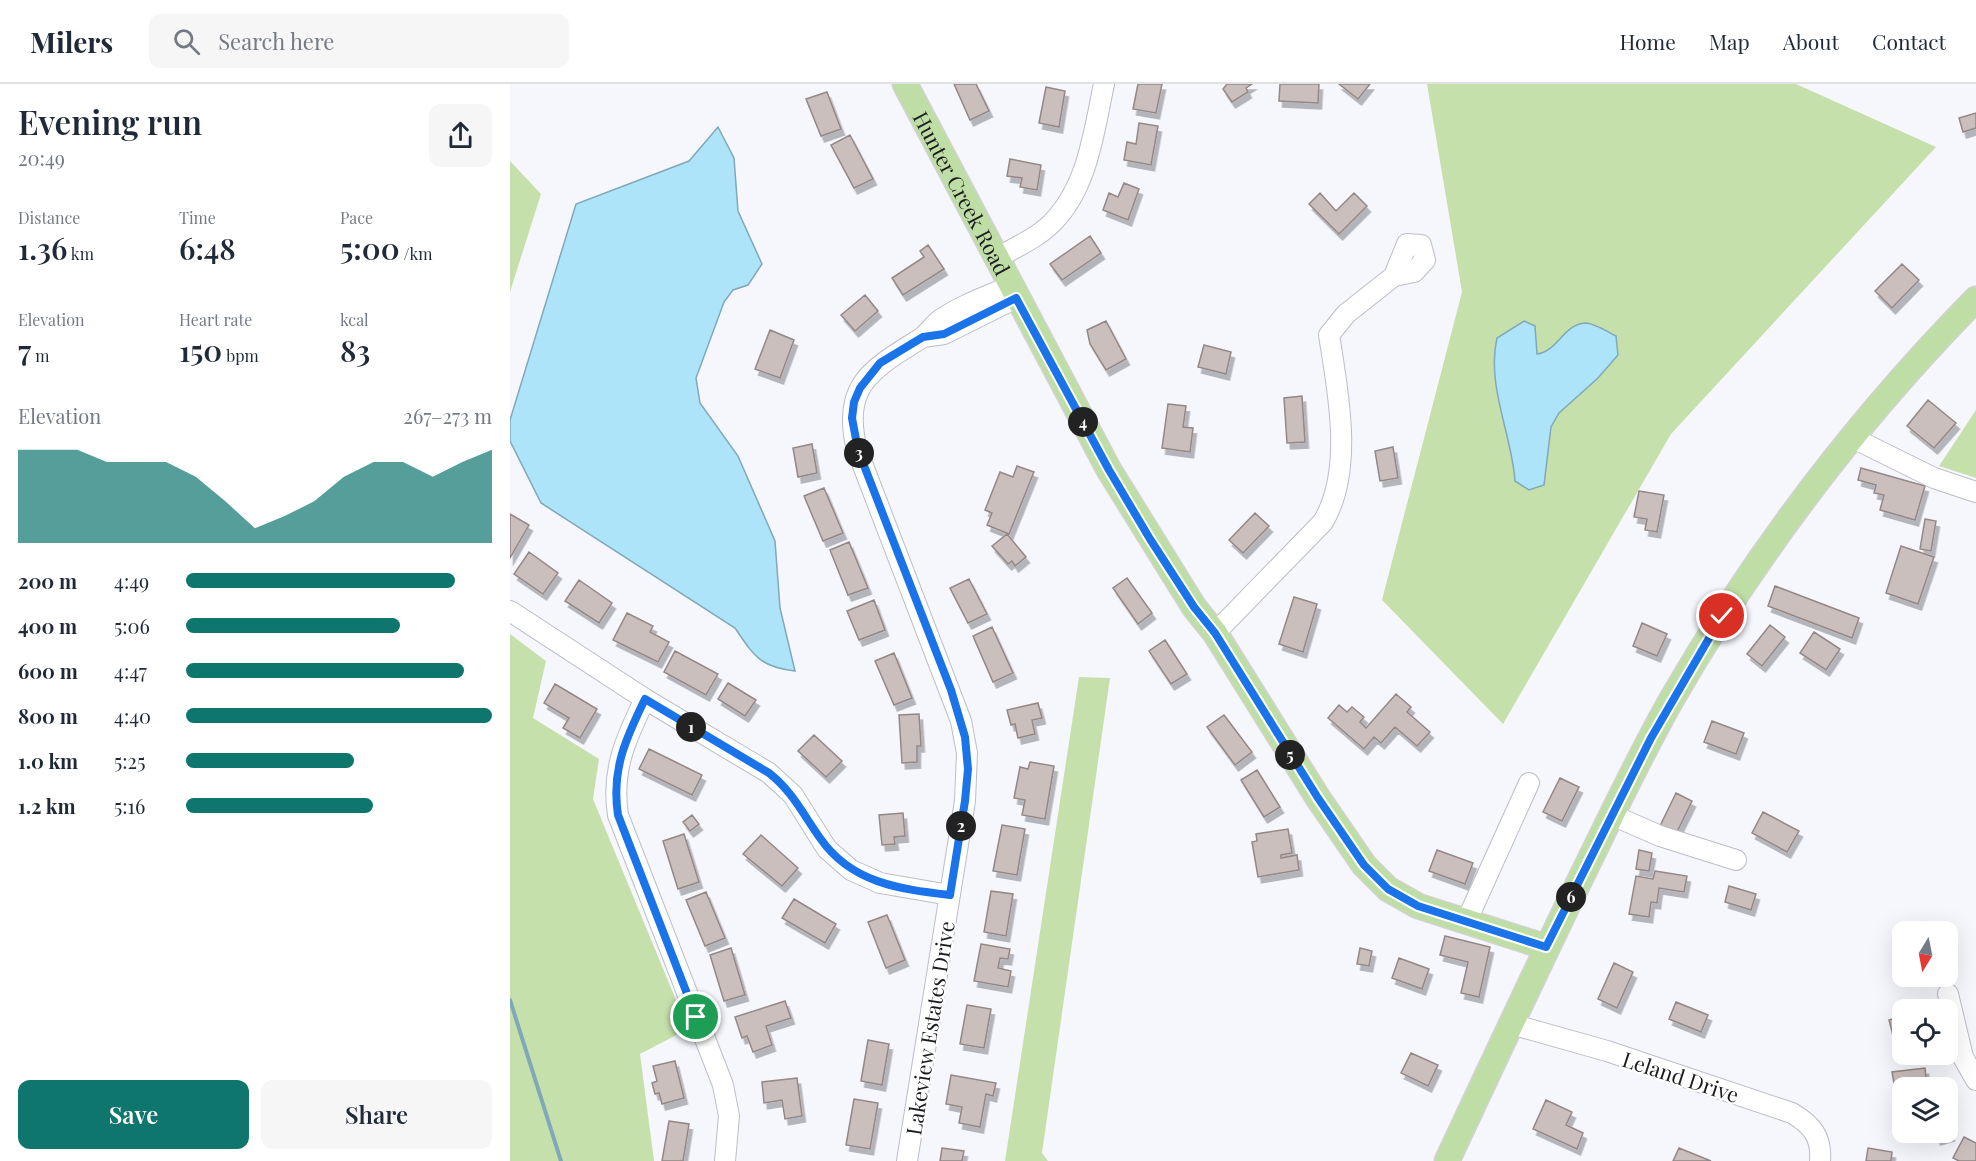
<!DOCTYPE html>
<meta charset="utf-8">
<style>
:root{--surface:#fff;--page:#f6f6f7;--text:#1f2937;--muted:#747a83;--line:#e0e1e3;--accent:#0f766e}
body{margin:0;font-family:"Playfair Display",serif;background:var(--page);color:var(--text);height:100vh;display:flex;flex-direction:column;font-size:22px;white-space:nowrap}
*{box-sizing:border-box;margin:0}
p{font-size:20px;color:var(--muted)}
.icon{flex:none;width:33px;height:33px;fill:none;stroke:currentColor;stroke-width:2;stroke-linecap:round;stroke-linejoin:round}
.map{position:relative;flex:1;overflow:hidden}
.panel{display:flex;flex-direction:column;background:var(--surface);width:510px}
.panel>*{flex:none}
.needle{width:39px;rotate:190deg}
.buttons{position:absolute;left:1382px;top:837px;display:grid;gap:12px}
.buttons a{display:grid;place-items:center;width:66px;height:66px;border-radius:12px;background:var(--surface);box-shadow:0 6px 24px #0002;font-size:30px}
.pin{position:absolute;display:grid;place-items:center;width:51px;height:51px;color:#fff;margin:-26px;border:3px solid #fff;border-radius:50%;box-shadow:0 2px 6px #0007}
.km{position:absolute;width:30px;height:30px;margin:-15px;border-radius:50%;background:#222;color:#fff;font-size:16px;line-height:30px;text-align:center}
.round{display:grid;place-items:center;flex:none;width:63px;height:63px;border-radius:12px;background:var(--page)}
.headline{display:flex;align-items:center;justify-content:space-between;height:102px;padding:0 18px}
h1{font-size:33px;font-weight:600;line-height:45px}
.metrics{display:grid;grid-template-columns:repeat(3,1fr);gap:9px;height:102px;padding:6px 18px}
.metrics div{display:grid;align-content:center}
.metrics b{font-size:30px;font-weight:600}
.metrics small{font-size:16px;font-weight:400}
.metrics p{font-size:16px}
.chart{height:168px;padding:12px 18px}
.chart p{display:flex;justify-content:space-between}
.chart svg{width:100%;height:108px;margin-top:6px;fill:var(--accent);opacity:.7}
.button{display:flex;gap:12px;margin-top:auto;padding:12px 18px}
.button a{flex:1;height:69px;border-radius:12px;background:var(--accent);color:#fff;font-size:24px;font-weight:600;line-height:69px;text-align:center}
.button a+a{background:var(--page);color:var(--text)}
ul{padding:0 18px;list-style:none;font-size:20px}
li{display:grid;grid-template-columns:96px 72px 1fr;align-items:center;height:45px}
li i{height:15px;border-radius:8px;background:var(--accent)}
header{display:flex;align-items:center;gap:36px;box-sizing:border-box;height:84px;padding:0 30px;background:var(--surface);border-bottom:2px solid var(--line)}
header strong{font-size:28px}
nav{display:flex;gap:33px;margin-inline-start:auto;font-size:21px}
.search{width:420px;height:54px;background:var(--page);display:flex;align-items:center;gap:15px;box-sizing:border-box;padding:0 21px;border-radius:12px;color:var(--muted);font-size:22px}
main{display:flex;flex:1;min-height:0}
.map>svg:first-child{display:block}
.green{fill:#c6e0ac}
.water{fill:#ade4f9;stroke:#81a8b8;stroke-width:1.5}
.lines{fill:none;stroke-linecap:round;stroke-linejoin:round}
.stream{stroke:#81a8b8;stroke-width:4}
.building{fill:#cbbfbd;stroke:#948886;stroke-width:1.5;filter:url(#shadow)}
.minor-casing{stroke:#bcbdc7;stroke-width:22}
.major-casing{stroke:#d1d2d2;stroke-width:27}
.minor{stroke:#fff;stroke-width:20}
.major{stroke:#bfdea5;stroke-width:24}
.route-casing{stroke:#fff;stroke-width:12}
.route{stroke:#1a73e8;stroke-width:8}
.labels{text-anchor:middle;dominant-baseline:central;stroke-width:4.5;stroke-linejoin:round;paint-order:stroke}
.street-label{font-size:21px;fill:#1b1c1f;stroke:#fff}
</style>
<header>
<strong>Milers</strong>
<div class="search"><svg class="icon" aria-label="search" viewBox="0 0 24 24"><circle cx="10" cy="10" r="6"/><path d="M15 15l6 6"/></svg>Search here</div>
<nav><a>Home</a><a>Map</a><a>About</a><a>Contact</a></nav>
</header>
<main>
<section class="panel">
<div class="headline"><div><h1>Evening run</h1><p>20:49</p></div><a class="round"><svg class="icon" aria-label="share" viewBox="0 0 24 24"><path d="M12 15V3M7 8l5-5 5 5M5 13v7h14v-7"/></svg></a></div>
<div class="metrics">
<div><p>Distance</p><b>1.36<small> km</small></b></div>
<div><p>Time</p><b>6:48</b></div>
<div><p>Pace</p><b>5:00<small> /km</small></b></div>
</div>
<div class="metrics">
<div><p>Elevation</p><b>7<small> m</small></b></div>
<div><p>Heart rate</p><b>150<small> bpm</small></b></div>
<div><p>kcal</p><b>83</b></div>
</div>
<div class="chart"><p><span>Elevation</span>267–273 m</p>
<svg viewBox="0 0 160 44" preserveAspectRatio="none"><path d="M0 44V6L10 6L20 6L30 11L40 11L50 11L60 17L70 27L80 38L90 33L100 27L110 17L120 11L130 11L140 17L150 11L160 6V44z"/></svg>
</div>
<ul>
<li><b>200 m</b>4:49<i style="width:88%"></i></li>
<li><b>400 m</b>5:06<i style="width:70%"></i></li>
<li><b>600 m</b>4:47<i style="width:91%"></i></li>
<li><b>800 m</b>4:40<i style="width:100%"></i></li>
<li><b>1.0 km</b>5:25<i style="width:55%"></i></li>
<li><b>1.2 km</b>5:16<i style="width:61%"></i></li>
</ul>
<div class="button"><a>Save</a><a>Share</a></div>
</section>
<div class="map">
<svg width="1466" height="1077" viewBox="0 0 1466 1077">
<defs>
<filter id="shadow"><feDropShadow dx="3.5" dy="6" stdDeviation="0" flood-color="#0004"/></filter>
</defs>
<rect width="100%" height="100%" fill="#f6f7fd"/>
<!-- green -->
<path class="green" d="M917,0H1286L1426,63L1161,350L993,640L872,516L952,208Z
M0,77L31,110L0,208Z
M1466,326V394L1429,382Z
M0,550L36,577L23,634L89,675L83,715L178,945L130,970L144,1077H0Z
M569,593L600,594L532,1069L538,1077H495Z"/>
<!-- water -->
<path class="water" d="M208,43L224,74L228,127L252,180L238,201L223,206L214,218L186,294L190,319L228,372L265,457L270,524L285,587C250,583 244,572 225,544L31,419L0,357V336L66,120L179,77Z
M1014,237L1025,242L1027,270C1047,268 1054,240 1075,239C1084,239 1098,248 1106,252L1108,271L1088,294L1049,329L1041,343L1034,401L1019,406L1005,397C1002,351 976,301 987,254Z"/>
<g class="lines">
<!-- stream -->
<path class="stream" d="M0,916L51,1077"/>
</g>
<!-- building -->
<path class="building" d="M444,0H466L479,27L460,36Z
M628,0H652L646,29L623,25Z
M717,0H742L736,4L738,8L722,18L713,5Z
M770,0H809L808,19L769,17Z
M829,0H860L848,15Z
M536,3L555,7L549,43L529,39Z
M317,8L331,45L311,52L296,15Z
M1466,29V44L1453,48L1449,34Z
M629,39L648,42L641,81L614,76L617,58L626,60Z
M340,51L363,95L344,104L321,61Z
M500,75L531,81L527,106L510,103L512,94L497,92Z
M614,99L629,105L618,136L593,126L599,109L608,113Z
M810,109L826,127L844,109L857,122L829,150L799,120Z
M580,152L591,169L552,196L540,180Z
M418,161L434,185L393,211L382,194L414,173L410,167Z
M1392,180L1409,196L1382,224L1365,207Z
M355,211L368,227L345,247L331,231Z
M596,237L616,275L596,286L580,260L577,246Z
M260,246L284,256L270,294L245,285Z
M694,261L721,268L716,290L688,283Z
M792,312L795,358L777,359L774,314Z
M1418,316L1446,339L1424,364L1397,342Z
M658,320L676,322L673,343L683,344L680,368L652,364Z
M302,360L307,389L288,393L283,364Z
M883,363L888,394L870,397L865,367Z
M507,382L524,388L499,450L477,441L482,429L475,426L490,388L503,393Z
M1351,384L1415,402L1405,436L1370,426L1374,411L1364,409L1366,401L1348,396Z
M314,404L333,449L313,457L294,412Z
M1129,407L1154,411L1147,448L1135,446L1137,435L1124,433Z
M745,429L759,442L733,469L719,456Z
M0,430L19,441L0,474Z
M1415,435L1426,437L1421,467L1410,465Z
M497,450L516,473L505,482L502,477L498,480L482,462Z
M339,458L358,504L338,511L320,466Z
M1391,462L1424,473L1408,520L1376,509Z
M19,468L48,489L33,510L4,490Z
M617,494L642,529L628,540L603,504Z
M459,495L477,530L458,539L440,504Z
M69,496L102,519L89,539L55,517Z
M1265,502L1349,534L1342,554L1258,522Z
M784,513L807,520L793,568L769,560Z
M364,516L375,546L349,556L337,527Z
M117,529L143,542L140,548L159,558L148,578L103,556Z
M1132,539L1157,550L1147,572L1123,562Z
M1260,541L1275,553L1252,582L1237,570Z
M482,543L503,589L483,598L463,552Z
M1304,548L1330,565L1316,586L1290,569Z
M655,556L677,590L661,600L639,567Z
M165,567L208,590L196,611L154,588Z
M384,569L402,614L384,621L365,577Z
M218,599L246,616L235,632L208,615Z
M45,600L87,625L70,654L53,644L59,634L34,619Z
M886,610L901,623L897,628L920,648L907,662L885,643L871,659L864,653L854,665L818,634L829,621L837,628L842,623L854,633L850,638L856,644Z
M528,619L532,634L522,636L525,650L508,654L505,640L501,641L497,626Z
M409,630L411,662H407V678L392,679L389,631Z
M714,631L742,668L725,681L697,643Z
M1202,637L1234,649L1226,670L1194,658Z
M304,651L332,677L316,693L288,667Z
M139,665L192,691L182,711L129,685Z
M520,678L544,682L535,735L512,731L515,716L504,714L510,683L518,685Z
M747,686L770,723L754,733L731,696Z
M1050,694L1069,703L1052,737L1033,728Z
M1166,709L1182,717L1166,750L1150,742Z
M1253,728L1289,747L1277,768L1242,749Z
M393,729L395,752L384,753L385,760L372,761L369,731Z
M182,731L189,740L180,747L173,738Z
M492,741L515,745L507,791L483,787Z
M778,745L782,769L771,771V774L787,771L789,786L748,793L742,758L747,757L746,750Z
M174,750L189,798L168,805L153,757Z
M251,751L288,784L272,802L233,770Z
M927,766L963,779L955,800L919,787Z
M1129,766L1142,769L1139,787L1126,785Z
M1145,787L1177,792L1174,808L1149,804L1147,819L1141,818L1139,833L1119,830L1126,792L1143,795Z
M1219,802L1246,810L1241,826L1215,818Z
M481,807L503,810L496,852L474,848Z
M196,808L215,854L195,862L176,816Z
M284,815L326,840L315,859L272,834Z
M377,831L395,876L376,884L358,838Z
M935,852L980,863L969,913L951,909L958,878L930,871Z
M471,860L500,865L498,875L490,874L488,884L501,887L498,903L464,897Z
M221,864L235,911L214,917L200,871Z
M850,864L862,867L859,882L847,880Z
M889,874L919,885L912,905L882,894Z
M1104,879L1123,888L1107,924L1088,915Z
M275,917L281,934L256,942L262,961L243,968L237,952L232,954L225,933Z
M1166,918L1198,931L1191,948L1159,935Z
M457,921L481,925L474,964L450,960Z
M1392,932V970H1404L1389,974L1379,936Z
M358,956L379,960L372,1001L351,997Z
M901,969L928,981L918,1002L891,989Z
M165,977L174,1014L152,1020L149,1009L145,1010L142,999L147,997L143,982Z
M1415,984L1417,1004L1385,1005L1382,988Z
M441,991L486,999L483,1012L476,1010L470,1043L449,1039L452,1023L436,1020Z
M287,994L292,1032L275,1035L272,1016L254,1019L252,998Z
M344,1015L368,1019L360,1065L336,1061Z
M1036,1016L1062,1028L1056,1041L1073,1049L1067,1065L1023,1045Z
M159,1037L179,1040L173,1077H152Z
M1438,1038L1441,1051L1427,1055L1425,1048H1437Z
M1454,1053L1466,1059V1077H1449L1443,1074Z
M432,1064L454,1067L452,1077H430Z
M1169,1064L1201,1077H1163Z
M1358,1064L1382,1068L1381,1077H1356Z"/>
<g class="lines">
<!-- minor casing -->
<g class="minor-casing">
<path id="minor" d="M897,160L911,161L915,176L904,188L884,192Z
M487,174C506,163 527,154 542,139C578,103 584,47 594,0
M413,253L434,250L506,214
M1341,353L1424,394L1466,408
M0,527L135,615L259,689L283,711L317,765L341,786L370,799L440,811
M705,549L813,438C844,386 828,308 819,251L836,230L884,192
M135,615C116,654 101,686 108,731L213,1001L219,1032L215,1077
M1102,731L1150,752L1226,776
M957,836L1019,699
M1438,910L1453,973L1466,996
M1001,940L1097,967L1282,1029C1302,1041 1312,1053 1310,1077
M397,1077L455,717L457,669L451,637L347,366C331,301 362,285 410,255C418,250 423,241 430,236C451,221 478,212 501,202"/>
</g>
<!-- major casing -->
<g class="major-casing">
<g id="major">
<path id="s1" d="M395,0L599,386L684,523L705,549L808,714L854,781L878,805L908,822L1036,863"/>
<path d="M937,1077C986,972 1035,867 1086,763C1111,712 1135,662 1163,613C1247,468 1349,334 1466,215"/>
</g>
</g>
<!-- minor -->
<use href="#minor" class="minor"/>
<!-- major -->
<use href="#major" class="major"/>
</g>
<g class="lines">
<!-- route casing -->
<g class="route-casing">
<path id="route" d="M186,933L108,731C101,686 116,654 135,615L259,689C282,707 293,730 310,754C341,799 389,805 440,811L455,717L458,685L455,653L441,606L348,366L342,334L344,318L350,304L370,279L413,253L434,250L506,214L599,386L640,455L684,523L705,549L808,714L854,781L878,805L908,822L1036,863L1141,654L1212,532"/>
</g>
<!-- route -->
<use href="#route" class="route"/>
</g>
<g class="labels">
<!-- street labels -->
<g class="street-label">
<text stroke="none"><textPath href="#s1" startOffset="123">Hunter Creek Road</textPath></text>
<text transform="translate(419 944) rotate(-81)">Lakeview Estates Drive</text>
<text transform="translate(1171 992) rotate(18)">Leland Drive</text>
</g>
</g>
</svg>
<div class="buttons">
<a><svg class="needle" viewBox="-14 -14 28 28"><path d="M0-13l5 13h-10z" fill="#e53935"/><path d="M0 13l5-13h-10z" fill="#747a83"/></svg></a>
<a><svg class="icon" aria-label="locate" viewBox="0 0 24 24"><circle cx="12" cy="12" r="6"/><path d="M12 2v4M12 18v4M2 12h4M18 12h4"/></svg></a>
<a><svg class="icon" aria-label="layers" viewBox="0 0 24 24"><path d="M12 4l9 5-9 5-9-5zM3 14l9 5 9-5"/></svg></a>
</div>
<div class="pin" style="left:186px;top:933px;background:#1e9e55"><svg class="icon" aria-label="arrive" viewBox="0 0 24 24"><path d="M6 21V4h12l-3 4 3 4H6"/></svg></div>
<div class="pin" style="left:1212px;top:532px;background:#d93025"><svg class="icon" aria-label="check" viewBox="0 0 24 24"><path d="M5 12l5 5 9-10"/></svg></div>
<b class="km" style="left:181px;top:643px">1</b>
<b class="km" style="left:451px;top:742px">2</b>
<b class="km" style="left:349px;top:369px">3</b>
<b class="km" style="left:573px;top:338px">4</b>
<b class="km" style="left:780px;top:671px">5</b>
<b class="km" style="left:1061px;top:813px">6</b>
</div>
</main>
